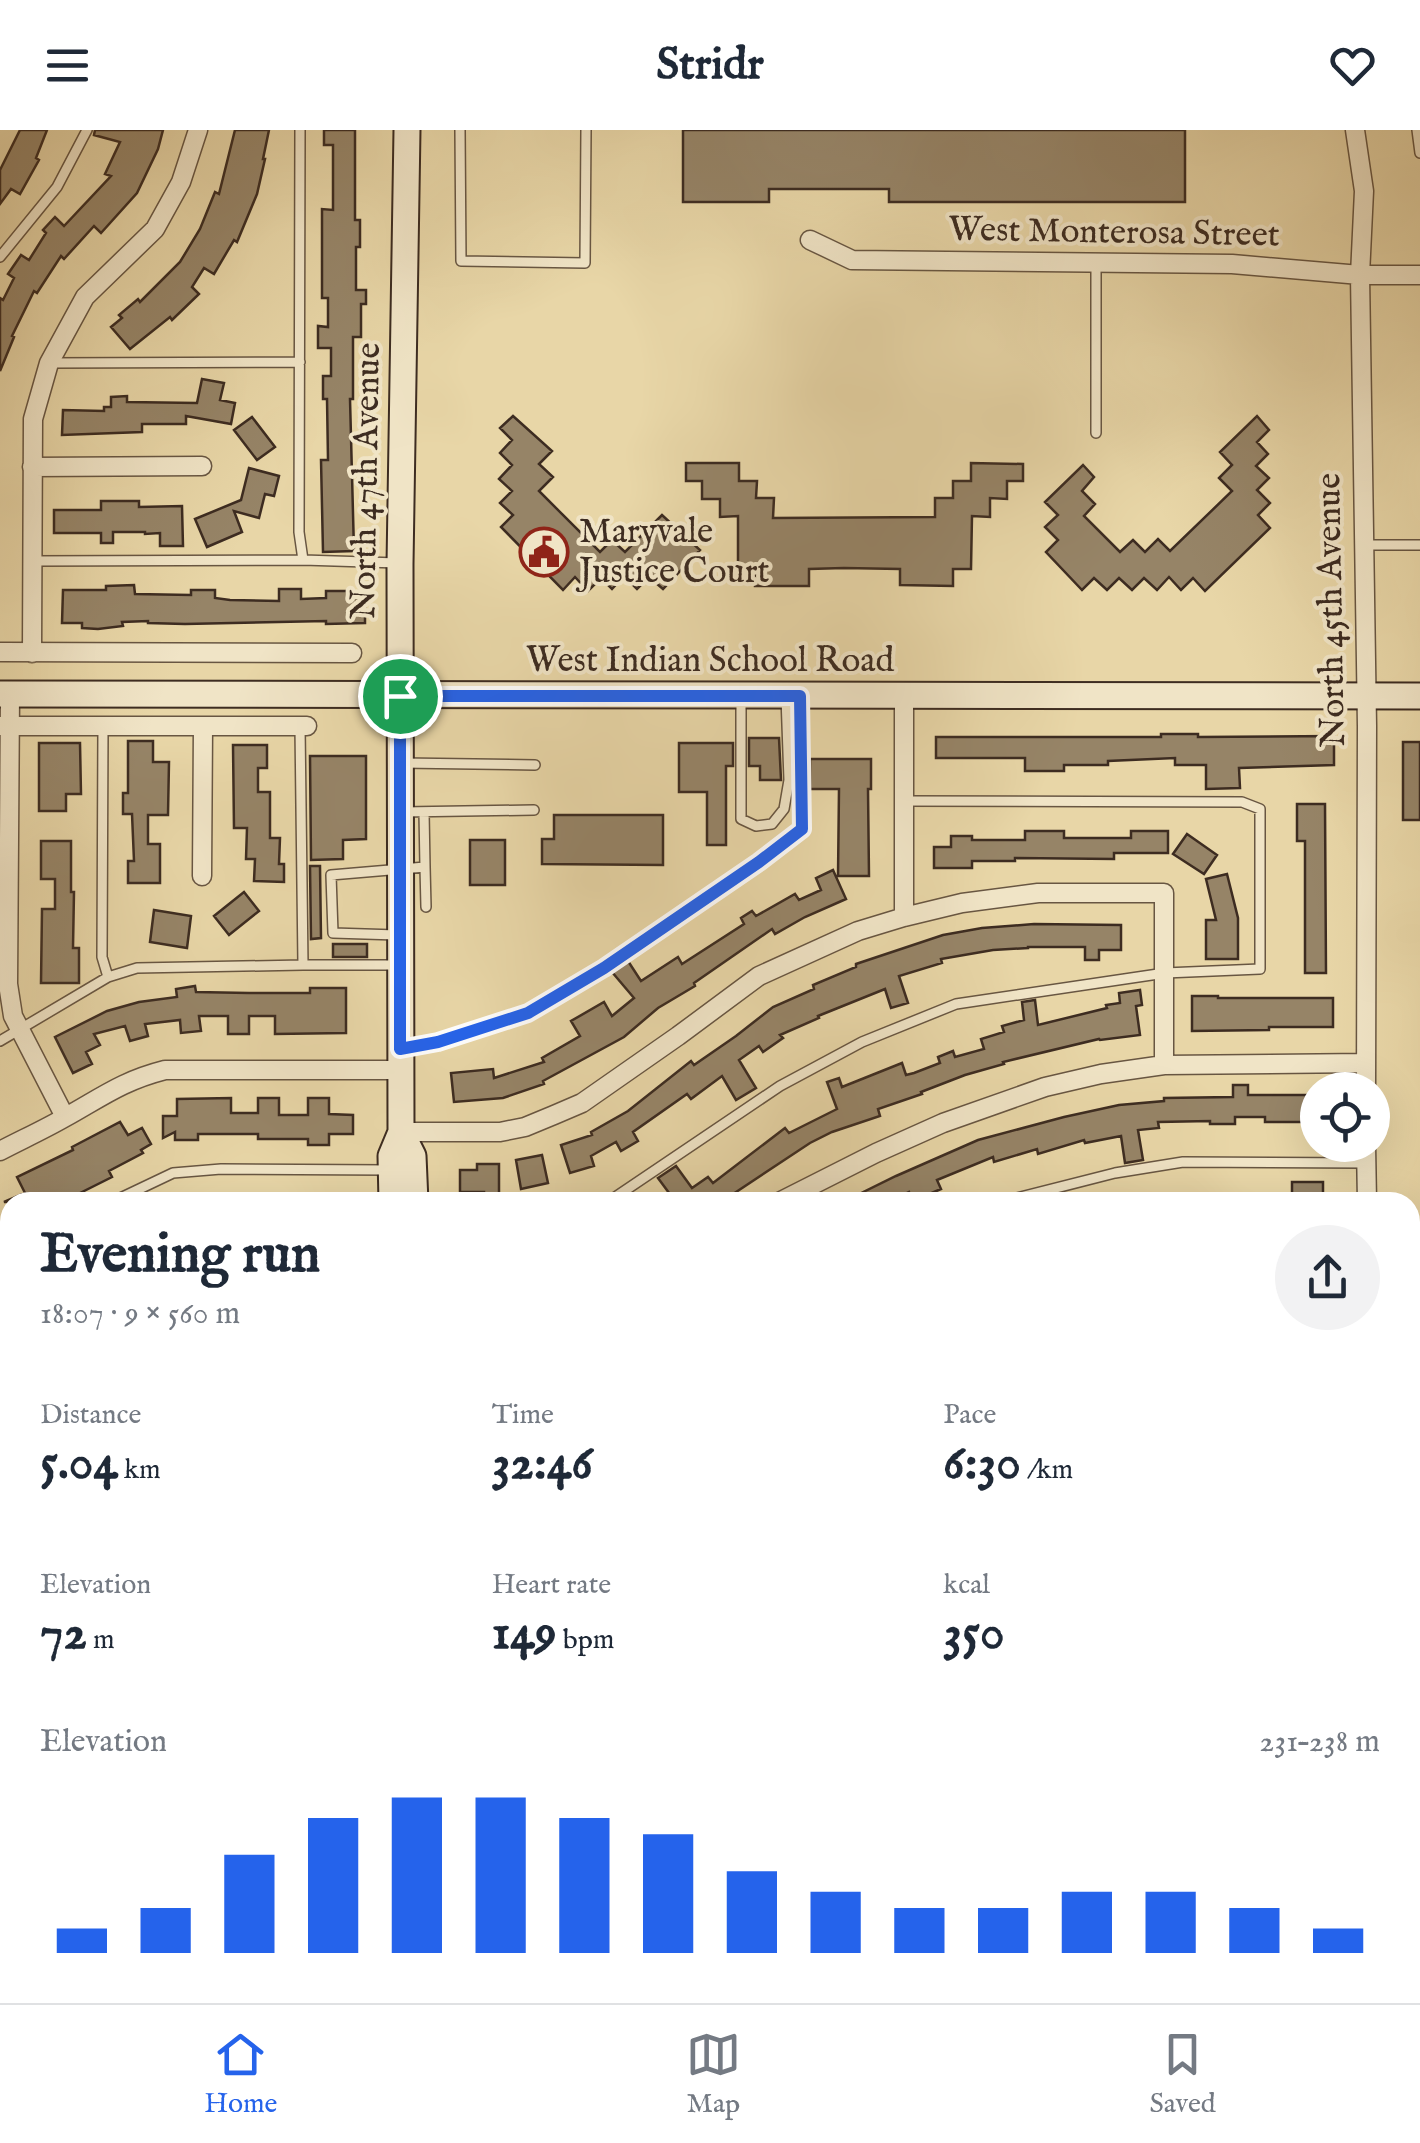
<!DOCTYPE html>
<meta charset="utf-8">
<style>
:root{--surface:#fff;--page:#f2f2f3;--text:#1f2937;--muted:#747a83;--line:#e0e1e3;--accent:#2563eb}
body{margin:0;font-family:"IM FELL English",serif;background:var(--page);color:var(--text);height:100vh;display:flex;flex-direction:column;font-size:38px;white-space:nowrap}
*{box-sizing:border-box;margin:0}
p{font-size:32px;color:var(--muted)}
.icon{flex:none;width:55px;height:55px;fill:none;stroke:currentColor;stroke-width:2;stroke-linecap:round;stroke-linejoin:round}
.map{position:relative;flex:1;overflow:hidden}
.sheet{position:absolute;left:0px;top:1062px;width:1420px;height:812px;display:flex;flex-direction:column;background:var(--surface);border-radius:30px 30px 0 0;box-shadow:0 10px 40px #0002}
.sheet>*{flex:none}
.buttons{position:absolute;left:1300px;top:942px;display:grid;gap:20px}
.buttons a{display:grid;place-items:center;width:90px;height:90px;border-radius:50%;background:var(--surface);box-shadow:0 10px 40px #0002;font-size:50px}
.pin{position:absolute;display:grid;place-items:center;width:85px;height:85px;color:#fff;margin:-42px;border:5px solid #fff;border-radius:50%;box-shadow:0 2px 10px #0007}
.round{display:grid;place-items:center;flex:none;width:105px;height:105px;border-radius:52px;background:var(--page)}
.head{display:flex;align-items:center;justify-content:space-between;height:170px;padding:0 40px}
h1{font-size:55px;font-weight:700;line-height:75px}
.figures{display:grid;grid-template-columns:repeat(3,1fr);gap:15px;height:170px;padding:10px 40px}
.figures div{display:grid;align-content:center}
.figures b{font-size:50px;font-weight:700}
.figures small{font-size:28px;font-weight:400}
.figures p{font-size:28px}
.chart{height:280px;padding:20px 40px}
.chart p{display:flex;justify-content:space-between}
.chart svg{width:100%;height:180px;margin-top:10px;stroke:var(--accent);stroke-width:6}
header{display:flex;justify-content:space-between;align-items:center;height:130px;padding:0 40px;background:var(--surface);font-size:45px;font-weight:700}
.dock{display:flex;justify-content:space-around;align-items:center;height:140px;border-top:2px solid var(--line);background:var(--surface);font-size:28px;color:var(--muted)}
.dock a{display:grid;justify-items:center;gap:5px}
.dock .active{color:var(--accent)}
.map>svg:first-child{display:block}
.building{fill:#968467;stroke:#3d2c21;stroke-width:2.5}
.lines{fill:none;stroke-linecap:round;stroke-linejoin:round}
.lane-casing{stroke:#685642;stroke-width:12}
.street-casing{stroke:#685642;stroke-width:21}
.secondary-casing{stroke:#3d2c21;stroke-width:29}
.lane{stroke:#f0e4c6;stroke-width:9}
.street{stroke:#f0e4c6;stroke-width:18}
.secondary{stroke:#f0e4c6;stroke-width:25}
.route-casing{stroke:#fff;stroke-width:20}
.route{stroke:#2563eb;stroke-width:12}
.labels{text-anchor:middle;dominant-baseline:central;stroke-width:8;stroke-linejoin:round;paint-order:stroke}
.street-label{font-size:35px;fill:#3d2c21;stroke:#f0e4c6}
.poi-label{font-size:35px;fill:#3d2c21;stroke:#f0e4c6;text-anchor:start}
</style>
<header><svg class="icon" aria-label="menu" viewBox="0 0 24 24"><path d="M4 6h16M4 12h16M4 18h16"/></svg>Stridr<svg class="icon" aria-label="heart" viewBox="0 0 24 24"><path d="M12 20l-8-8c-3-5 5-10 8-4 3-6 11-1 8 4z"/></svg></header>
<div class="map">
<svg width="1420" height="1873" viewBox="0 0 1420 1873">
<rect width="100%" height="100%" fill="#e8d6a7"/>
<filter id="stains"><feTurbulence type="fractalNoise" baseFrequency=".002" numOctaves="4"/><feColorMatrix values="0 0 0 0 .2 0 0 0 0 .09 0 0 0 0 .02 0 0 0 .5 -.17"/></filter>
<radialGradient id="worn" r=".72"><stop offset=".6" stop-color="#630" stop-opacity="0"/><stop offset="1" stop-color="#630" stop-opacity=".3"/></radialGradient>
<!-- building -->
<path class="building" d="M20,0H47L36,28L39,30L20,64L11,59L0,74V40Z
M95,0H163L158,19L137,63L101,103L94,96L64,129L61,126L37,163L34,161L12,206L14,207L0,241V168L3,170L14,148L8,144L21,125L29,130L46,103L43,100L55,87L64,96L111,46L105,44L120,12L94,5Z
M235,0H269L263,29H265L257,64L237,112L234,110L214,144L204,138L192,157L199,164L172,190L170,187L130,219L111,197L122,188L119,185L138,169L140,172L180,132L200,99L215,62L219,64Z
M324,0H355V90H360V117H356V160H366V174H361V207H353V269H350L354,421L323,422L321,330H328L327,269H323V246H331V218H318V196L328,197V168H322V79L333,80V15H324Z
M683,0H1185V72H889V59H769V72H683Z
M202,249L224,253L220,270L235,273L231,294L186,286V294H142V302L62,305L63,280L104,281V277H111V267L127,266V272L197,273Z
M513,286L552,321L539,334L553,347L539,361L600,422L612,410L625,422L662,385L700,420L663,459L649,447L637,459L624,446L612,459L601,448L588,461L575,447L563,460L501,397L513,385L500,373L512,361L499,349L512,335L500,323L512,310L500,298Z
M1257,286L1269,300L1257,312L1268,324L1256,336L1269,348L1257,360L1270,373L1258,385L1270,398L1205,461L1193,448L1181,460L1169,447L1157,460L1144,448L1132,460L1119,448L1107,460L1094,448L1082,460L1046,422L1058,410L1045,397L1058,385L1045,372L1083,335L1094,347L1082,361L1095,374L1084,386L1120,422L1133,410L1145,422L1158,409L1170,421L1232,361L1219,348L1232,335L1220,322Z
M252,287L275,317L257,330L234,300Z
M686,333H739V351H757L756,368H774L773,388L935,387V368H953V351H971V333L1023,334V351H1007V369L990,368V387L972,386L971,439H953V456L900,455V439L844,438L809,439V456H755V439H738V386L720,387V369H702V351H686Z
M249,338L279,346L274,366L265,364L259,388L234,381L242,402L207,417L195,389L241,370Z
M101,371H139V377L182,376L183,416H160V403L145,404V402H113V413H101V403H54V380H101Z
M134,455L135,464L191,465V460H215V468L230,470L279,471V459H301V469L326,468V461H352V468L365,467V493L326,494V491L185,494L148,493V491L122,492L123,496L98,499L82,498V493H62L63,460H106V456Z
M1161,604H1198V607L1334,606V635L1239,638L1240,658L1206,659V635H1175V628L1108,631V635H1064V641H1025V628H936V607H1161Z
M749,608H779L781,650H760V636H749Z
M128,611H153V632H169L168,685H148V714H160V753H128V731H134L132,684H123V663H128Z
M1403,612H1420V690H1403Z
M39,613H80L81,664H66V681H39Z
M679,613H733V636H726V715H707V662H679Z
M233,615H267V638H258V662H270V708H280L279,734H284V752L254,751L255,729H246L247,698H234Z
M310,626H366V709L343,710V729L311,730Z
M810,629H871V659H868L869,746H838L839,659H810Z
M1297,674H1325L1326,843H1305V711H1297Z
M554,685H663V735L542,734V709H554Z
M1025,701H1064V708H1131V701H1168V723H1114V729L1015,728V731H972V738H934V717H951V706H972V710H1025Z
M1187,704L1217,725L1204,744L1173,724Z
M470,710H505V755H470Z
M41,711H71V762H74L73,818H79V853H41L42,779H55V749H41Z
M310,736H320L321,808L311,809Z
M833,740L846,769L805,787L775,804L772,799L694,853L695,856L658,878L624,907L543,951L544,954L503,968L454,972L451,943L493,939L494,948L544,932L542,928L580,906L571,891L604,872L612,886L634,868L612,842L628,831L641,851L678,827L682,834L744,794L741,788L752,781L756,786L795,764L799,770L821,760L816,748Z
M1227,744L1238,788V829H1206V790H1216L1206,749Z
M244,762L259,781L229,805L214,786Z
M154,780L191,786L187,818L150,812Z
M1034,794L1121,795V820H1099V830H1085V817H1028V818L993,820L941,829L942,833L899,846L908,873L891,878L885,859L818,886L819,888L780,905L783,908L763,922L759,916L739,930L756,958L736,970L722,946L691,969L687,964L633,1002L638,1011L621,1021L616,1012L591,1026L594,1036L570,1043L561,1015L592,1005L591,1002L628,981L691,931L694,935L736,906L773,877L814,859L813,855L856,837V834L943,805L982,798Z
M333,814H367V827H333Z
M195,856L196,862L249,863H310V858H346V903L275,904V886H249V904H228V886H199L201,901L181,903L180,890L145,894L148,906L130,911L125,896L94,904L100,915L86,922L92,934L73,943L55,907L107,881L139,872L177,867L176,859Z
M1140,860L1142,875L1136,876L1140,905L1100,910L1099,909L1003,932L1004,934L965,945L921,962L922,964L878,979L880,986L832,1002L810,1013L721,1072H673L675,1071L658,1048L676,1036L692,1058L708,1047L713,1053L785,998L789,1003L837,979L827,952L839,948L842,957L902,933L906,945L914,943L940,933L938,927L953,921L955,927L984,919L981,909L1004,902L1002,896L1024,890L1022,872L1035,870L1038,895L1107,878L1106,875L1120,873L1119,863Z
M1192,866H1218V868H1333V897H1269V900L1192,901Z
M1233,955H1248V965H1318V992H1265V987H1235V994H1210V991L1158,992L1159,998L1138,1000L1143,1030L1125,1033L1121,1006L1085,1013L1084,1010L1038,1024L1037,1019L994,1032L993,1027L937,1050L941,1059L913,1071L909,1062L889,1072H843L896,1046L978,1010L1064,987L1119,975L1164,971V968L1233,967Z
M231,968V983H258V968H279V985H308V968H329V984L353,985V1004H329V1015H308V1009H258V1004H198V1010H175V1002L163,1008V986H177V969Z
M120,992L128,1005L142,998L151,1014L141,1020L143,1023L109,1041L112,1047L62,1072H4L25,1063L17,1047L73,1020L72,1017Z
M542,1025L548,1053L521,1059L516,1030Z
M477,1034H499V1067H484V1062H460V1040H477Z
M1292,1052H1323V1072H1292Z"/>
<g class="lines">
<!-- lane casing -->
<g class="lane-casing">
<path id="lane" d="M300,0L299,402L303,430
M460,0L461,131L585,133L586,0
M1417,0L1420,23
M0,127L57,57L87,0
M1096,133V303
M49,233L300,232
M1366,415H1420
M34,431L303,430L398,433
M741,569V689L756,696L772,694L784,679L789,650L786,567
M103,596L102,827L108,847
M300,597L303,835
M402,633L535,635
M403,682L534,680
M425,737L426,777
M397,805L333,803L331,745L425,737L424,682
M0,911L108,847L137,838L303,835H398
M404,918L438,912L528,883L604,838L759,732L802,699L801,569
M112,1072L173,1043L221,1039L389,1040
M608,1072L780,956L862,912L956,874L1165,843L1260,839V679L1242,672L904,671
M1001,1072L1115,1043L1183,1032L1366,1033
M0,1133L10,1128
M1410,1232L1420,1233
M0,1356L10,1352
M1410,1426H1420
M1410,1621L1420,1623
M0,1824L10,1833
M1410,1826L1420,1828
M45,1865L53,1873
M367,1865L368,1873
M1261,1865V1873
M917,1873L926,1865"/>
</g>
<!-- street casing -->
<g class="street-casing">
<path id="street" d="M1355,0L1364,61L1360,145L1367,596L1366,960
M810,110L852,130L1232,134L1360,145H1420
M32,337L202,336
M0,522L352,523
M32,523L33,289L49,233L85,167L155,99L181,52L198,0
M10,564L8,854L13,886L65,987
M904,566V787
M1,596H307
M202,746L203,596
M401,1002H500L525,997L554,985L582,973L678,906L759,846L858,801L904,787L962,773L1038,763H1164V935
M1366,1015L1367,1072
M0,1021C21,1010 43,1000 64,988C102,967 122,951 165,940H402
M779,1072L876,1023L943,993L1045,957L1101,944L1164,935L1366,933
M1410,1132H1420
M0,1245L10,1240
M1410,1328H1420
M0,1475L10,1474
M1410,1523H1420
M1410,1719L1420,1720
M1364,1865V1873
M713,1873L737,1865
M1065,1873L1074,1865"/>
</g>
<!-- secondary casing -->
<g class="secondary-casing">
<path id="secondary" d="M0,564L1420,566
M401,1002L413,1026L415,1072
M392,1072L391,1026L401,1002L400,434L407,0
M412,1865L413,1873
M389,1873V1865"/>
</g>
<!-- lane -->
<use href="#lane" class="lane"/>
<!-- street -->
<use href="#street" class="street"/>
<!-- secondary -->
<use href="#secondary" class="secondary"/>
</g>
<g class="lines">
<!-- route casing -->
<g class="route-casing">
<path id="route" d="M400,566H800L802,699L759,732L604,838L528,883L438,912L400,919Z"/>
</g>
<!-- route -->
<use href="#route" class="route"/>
</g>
<!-- icons -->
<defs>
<g id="civic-ring" transform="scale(2.5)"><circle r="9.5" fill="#f0e4c6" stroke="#8f2418" stroke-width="1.5"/><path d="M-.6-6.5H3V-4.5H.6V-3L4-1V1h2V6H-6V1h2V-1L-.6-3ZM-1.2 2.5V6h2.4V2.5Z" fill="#8f2418"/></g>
</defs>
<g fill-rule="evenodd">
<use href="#civic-ring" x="544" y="422"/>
</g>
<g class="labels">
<!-- street labels -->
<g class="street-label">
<text transform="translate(1114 103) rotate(1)">West Monterosa Street</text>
<text transform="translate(367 351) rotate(-89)">North 47th Avenue</text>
<text transform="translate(1332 480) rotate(-91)">North 45th Avenue</text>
<text x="710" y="531">West Indian School Road</text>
</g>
<!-- poi labels -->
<g class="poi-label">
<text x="579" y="402">Maryvale<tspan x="579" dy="40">Justice Court</tspan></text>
</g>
</g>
<rect width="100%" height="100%" filter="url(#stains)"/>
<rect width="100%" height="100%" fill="url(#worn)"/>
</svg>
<div class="buttons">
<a><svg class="icon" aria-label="locate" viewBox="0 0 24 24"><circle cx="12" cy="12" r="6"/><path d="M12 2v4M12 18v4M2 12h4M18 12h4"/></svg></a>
</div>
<div class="pin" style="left:400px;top:566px;background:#1e9e55"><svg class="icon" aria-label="arrive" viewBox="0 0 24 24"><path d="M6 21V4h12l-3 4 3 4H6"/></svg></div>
<section class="sheet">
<div class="head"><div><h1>Evening run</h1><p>18:07 · 9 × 560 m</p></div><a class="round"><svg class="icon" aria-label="share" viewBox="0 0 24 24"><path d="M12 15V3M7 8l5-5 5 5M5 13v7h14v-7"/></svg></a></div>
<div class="figures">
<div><p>Distance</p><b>5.04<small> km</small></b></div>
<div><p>Time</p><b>32:46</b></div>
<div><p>Pace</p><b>6:30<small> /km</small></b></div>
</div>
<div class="figures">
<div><p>Elevation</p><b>72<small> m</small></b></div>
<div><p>Heart rate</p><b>149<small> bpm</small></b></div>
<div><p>kcal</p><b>350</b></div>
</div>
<div class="chart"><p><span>Elevation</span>231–238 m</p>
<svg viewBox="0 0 160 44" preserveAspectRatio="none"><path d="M5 44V38M15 44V33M25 44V20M35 44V11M45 44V6M55 44V6M65 44V11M75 44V15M85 44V24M95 44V29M105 44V33M115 44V33M125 44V29M135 44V29M145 44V33M155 44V38"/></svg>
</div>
</section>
</div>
<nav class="dock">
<a class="active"><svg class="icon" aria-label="home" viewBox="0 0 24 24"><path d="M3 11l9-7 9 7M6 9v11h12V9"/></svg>Home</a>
<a><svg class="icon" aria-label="map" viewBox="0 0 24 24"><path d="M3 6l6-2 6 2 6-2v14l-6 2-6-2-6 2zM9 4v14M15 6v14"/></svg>Map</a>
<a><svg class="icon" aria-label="saved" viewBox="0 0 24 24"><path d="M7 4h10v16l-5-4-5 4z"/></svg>Saved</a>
</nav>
